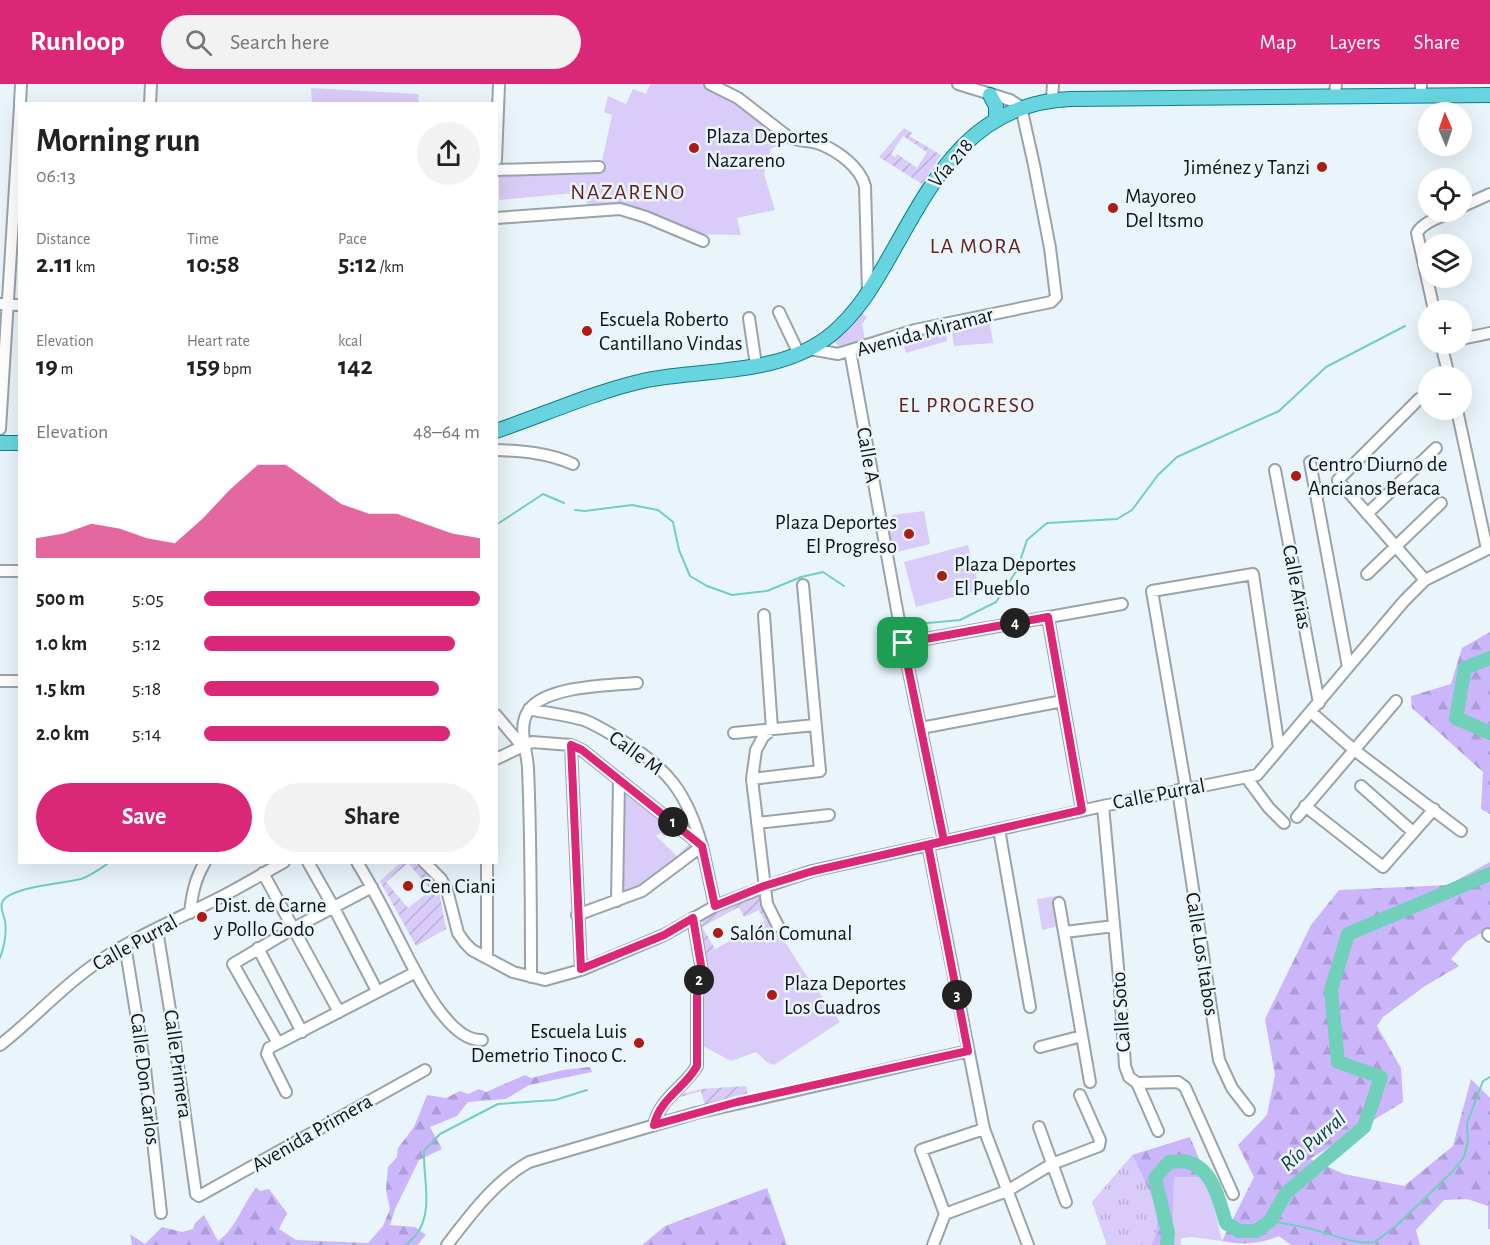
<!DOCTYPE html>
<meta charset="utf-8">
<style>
:root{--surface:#fff;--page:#f2f2f2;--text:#222;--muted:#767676;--accent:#db2777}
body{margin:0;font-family:"Alegreya Sans",sans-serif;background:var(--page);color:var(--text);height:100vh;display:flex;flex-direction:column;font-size:22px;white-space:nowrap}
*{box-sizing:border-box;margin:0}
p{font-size:20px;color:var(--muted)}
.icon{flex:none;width:33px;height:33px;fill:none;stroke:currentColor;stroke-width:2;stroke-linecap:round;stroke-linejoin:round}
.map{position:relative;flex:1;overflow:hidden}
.details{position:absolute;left:18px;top:18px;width:480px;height:762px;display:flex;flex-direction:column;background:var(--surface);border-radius:0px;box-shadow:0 6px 24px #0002}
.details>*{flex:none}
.needle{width:39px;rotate:358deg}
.controls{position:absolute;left:1418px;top:18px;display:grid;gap:12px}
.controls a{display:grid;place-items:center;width:54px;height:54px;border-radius:50%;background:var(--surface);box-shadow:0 6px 24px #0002;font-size:30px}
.pin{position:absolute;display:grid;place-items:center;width:51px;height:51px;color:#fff;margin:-26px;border-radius:12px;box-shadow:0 3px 9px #0006}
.km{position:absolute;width:30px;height:30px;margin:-15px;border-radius:50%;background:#222;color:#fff;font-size:16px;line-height:30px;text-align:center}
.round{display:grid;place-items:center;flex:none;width:63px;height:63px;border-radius:32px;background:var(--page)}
.summary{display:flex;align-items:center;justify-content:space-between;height:102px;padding:0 18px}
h1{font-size:33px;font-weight:700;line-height:45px}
.stats{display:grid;grid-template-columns:repeat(3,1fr);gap:9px;height:102px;padding:6px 18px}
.stats div{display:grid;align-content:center}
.stats b{font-size:26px;font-weight:700}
.stats small{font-size:16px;font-weight:400}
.stats p{font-size:16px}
.chart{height:168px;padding:12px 18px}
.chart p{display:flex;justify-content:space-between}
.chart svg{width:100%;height:108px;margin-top:6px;fill:var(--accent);opacity:.7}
.cta{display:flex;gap:12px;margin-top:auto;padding:12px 18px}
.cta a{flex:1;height:69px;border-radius:36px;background:var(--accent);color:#fff;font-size:24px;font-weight:700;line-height:69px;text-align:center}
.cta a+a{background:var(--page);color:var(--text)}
ul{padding:0 18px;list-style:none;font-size:20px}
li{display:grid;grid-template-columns:96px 72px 1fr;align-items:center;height:45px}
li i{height:15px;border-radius:8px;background:var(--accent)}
header{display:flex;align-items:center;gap:36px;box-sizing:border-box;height:84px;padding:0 30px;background:var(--accent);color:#fff}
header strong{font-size:28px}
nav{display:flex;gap:33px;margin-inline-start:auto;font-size:21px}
.search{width:420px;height:54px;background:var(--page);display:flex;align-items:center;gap:15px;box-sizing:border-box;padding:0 21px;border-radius:33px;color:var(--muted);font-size:22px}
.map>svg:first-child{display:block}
.grass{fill:url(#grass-tufts)}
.forest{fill:url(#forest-firs)}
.park{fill:#d9ccf9}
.garden{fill:url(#garden-furrows);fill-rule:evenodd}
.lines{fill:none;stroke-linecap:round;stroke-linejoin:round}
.stream{stroke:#70d0ba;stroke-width:2}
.river{stroke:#70d0ba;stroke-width:14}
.minor-casing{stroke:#99a3aa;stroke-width:14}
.major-casing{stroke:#097e8b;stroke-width:16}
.minor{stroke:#fff;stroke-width:10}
.major{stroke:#68d4df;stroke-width:14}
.route-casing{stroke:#fff;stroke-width:12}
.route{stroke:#db2777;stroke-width:8}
.poi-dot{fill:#ac1b14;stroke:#e9f4fb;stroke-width:2}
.labels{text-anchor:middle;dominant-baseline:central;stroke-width:5;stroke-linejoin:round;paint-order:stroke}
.poi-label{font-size:21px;fill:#111517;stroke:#e9f4fb;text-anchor:start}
.street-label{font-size:21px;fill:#111517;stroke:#e9f4fb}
.neighbourhood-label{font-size:22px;letter-spacing:1.5px;fill:#631f18;stroke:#e9f4fb}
.water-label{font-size:22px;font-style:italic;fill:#144036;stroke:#e9f4fb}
</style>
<header>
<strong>Runloop</strong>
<div class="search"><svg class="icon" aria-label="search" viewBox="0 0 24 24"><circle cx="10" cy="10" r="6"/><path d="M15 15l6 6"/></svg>Search here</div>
<nav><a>Map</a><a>Layers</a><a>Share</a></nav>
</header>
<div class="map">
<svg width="1490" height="1161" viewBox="0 0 1490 1161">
<defs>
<pattern id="grass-tufts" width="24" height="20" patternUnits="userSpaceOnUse" patternTransform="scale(1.5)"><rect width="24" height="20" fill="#d9ccf9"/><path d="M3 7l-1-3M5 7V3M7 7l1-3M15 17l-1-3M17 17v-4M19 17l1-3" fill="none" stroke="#b9aed5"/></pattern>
<pattern id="forest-firs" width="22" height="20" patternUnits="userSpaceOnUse" patternTransform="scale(1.5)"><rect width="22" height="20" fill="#cbb6fb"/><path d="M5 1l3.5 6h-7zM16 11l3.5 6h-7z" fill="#ad9cd6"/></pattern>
<pattern id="garden-furrows" width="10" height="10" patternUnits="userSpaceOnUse" patternTransform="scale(1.5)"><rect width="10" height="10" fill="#d9ccf9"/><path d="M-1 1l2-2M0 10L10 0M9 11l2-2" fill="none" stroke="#b9aed5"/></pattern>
</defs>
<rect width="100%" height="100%" fill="#e9f4fb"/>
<!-- grass -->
<path class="grass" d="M1132,1071C1144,1097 1168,1133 1151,1161H1107L1092,1118Z"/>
<!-- forest -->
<path class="forest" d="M1490,548V730L1481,725L1483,688L1412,624L1411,612L1451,600L1462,564Z
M1490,778V844L1466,858L1451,875L1459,882L1425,902L1383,933L1377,942L1401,984L1403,1018L1310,1075L1344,1090L1404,1102L1453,1062L1471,995L1490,1014V1146L1488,1144V1122L1467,1115L1444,1116L1416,1146L1420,1161H1291L1279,1152C1260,1160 1242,1161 1222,1157L1254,1093L1238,1061L1267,1031L1275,991L1265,935L1311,841L1339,806L1448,801Z
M590,983L592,988L529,1001L506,1015L468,1018L457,1032L430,1043L442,1065L419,1076L395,1125L390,1141L415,1143L426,1151L417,1161H132L130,1150L145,1160L162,1143L182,1148L193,1145L195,1139L204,1131L218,1157C236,1145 242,1121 256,1104L260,1107L269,1105L287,1129L279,1145L296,1156L368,1159L383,1142L390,1125L386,1106L388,1083L397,1073L398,1064L414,1043L427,1011L446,1014L460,1007L468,1010L479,1005L486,1008L525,991L531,994L563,986Z
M1190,1053L1207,1094L1174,1093L1173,1161H1151C1168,1133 1144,1097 1132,1071Z
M767,1104L787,1161H642L665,1142Z"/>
<!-- park -->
<path class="park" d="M650,0H705L718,6L788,55L771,65L764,90L775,126L737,134L741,151L695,150L615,120L602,119L587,121L585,108L499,116V89L600,86L612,31L604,28L608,12L626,20L633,5L646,10Z
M311,4L418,10L419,19H312Z
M859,227L867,233L862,240L865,256L839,263L832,254Z
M989,236L993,259L954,262L951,244Z
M945,244L947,257L906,269L902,256Z
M924,427L930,460L893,469L888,436L893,431Z
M968,461L980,506L916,523L904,478Z
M623,705L674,744L665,753L660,749L656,752L677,772L690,759L691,766L641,805L620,813Z
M1062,811L1053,821L1054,830L1058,832L1059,842L1042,846L1037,815Z
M770,834L802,885L840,938L774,981L768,979L756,968L731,977L703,962L701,922L703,872Z
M1174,1093L1207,1094L1222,1157L1192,1153L1181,1154V1161H1173Z"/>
<!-- garden -->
<path class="garden" d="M904,44L912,49L909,52L941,71L922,100L879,73ZM903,52L927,68L917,84L897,70L895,73L891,70Z
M400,779H415L438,802L446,845L416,862L380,797ZM408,779L431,806L408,824L386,798Z
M754,812H759L761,815L770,834L765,837L759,826L744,833L739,823L702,843L715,865L703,872L699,845L703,836L740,816Z
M746,1002L748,1011L705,1022L701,1007L673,1015V1013L701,1005Z"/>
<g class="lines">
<!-- stream -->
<path class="stream" d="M575,426L585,427L632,421L658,426L673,438L679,466L690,492L707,502L732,511L767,507L801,493L823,488L844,502
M496,441L543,410L564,419
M917,540L960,536L996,518L1017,486L1027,456L1047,439L1117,435L1132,426L1158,391L1177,373L1279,327L1326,283L1405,242
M0,874C4,863 7,849 5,837C4,831 0,825 2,819C6,803 66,799 81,795C91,792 101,784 110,778
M1270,1137C1282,1139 1295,1141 1307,1144C1326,1148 1354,1161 1374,1158C1380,1156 1389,1146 1396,1142L1452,1088L1464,1073L1468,1057L1467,1039L1483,997L1490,993
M406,1161C409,1158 413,1154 416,1151C434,1128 423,1094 424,1067L440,1050L498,1020L555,1016L587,1006"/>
<!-- river -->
<path class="river" d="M1490,574L1465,584L1456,634L1490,649
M1167,1161L1168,1149L1155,1094L1169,1078C1175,1078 1182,1076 1188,1078C1214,1086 1219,1117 1226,1139L1239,1147H1256L1270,1137L1286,1109L1364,1043L1381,993L1338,978L1331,906L1348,850L1490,790"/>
<!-- minor casing -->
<g class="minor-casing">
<path id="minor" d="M710,0L738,14L787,52C797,58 809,56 820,60C838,67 860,83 865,102L868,208
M1421,0V11
M1335,11L1336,0
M1052,15L1053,0
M20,20L21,0
M150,20L151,0
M496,76L499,0
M496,86L599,83
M1461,123L1490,110
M496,134L620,125L646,133L703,157
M0,220L20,221
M1434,226L1417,149C1423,138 1440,133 1452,128
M779,228L799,270
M749,234L756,281
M1461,255L1490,249
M1441,260L1449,292
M810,265L838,270L915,246L1051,218L1056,213L1050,164L1034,81L1021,23L1010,16L958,0
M850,267L903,559L944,757
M1419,315L1338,396L1425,496
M1457,326L1487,465
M0,345L20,22
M496,366C523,367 549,369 573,380
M1310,378L1348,583
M1275,386L1319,619
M1367,430L1436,364
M0,487H20
M1367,490L1441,419
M764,531L772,645L763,653L756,666L752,695L767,820L778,842
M1048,533L1082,726
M903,559L1122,520
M0,597H20
M529,625C547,629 566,631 584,636C597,641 609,649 621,656C668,684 687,709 702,762L642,807L577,831
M1311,628L1353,665L1461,747
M496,631L522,662
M921,644L1063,617
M734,649L815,641
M571,661L581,886
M496,675L532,658L571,661L582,666L702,762L715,822
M1246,693L1269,724L1284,739
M752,695L820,687L803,501
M1361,702L1413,748
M1186,705L1152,507L1253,490L1279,664
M1178,706L1219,976L1232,1004L1249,1026
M1103,722L1120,905L1125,982L1129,993L1137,999L1178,998L1185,1003L1233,1110
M1305,722L1383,783L1434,725
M1297,733L1396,617
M757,739L829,731
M999,745L1030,923
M928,761L984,1045L1028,1161
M308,778L334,824L377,907
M357,778C371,801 383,824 395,848C410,876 445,958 482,956
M424,778L441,795L447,806L458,849L465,859L472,866L513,888L545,896L581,886L664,851L715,822L764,803L812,787L1103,722L1257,691L1404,517L1425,496L1490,464
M487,778V874
M263,789L339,928
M617,817L619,695
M1059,819L1090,998
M190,829C192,810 195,795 205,778
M157,846L172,938L196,1110L199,1112L425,986
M1065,848L1114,842
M1488,850L1490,852
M125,861L145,984L161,1129
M258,864L302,948
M531,893C531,823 531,754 528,684C527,666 517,642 529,626C546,602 609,601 637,599
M278,959L233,880L294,844L372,803
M0,961C34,935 62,902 98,878C133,854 173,837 211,818C236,806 260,791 284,778
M1040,963L1082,952
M1137,999L1158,1047
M286,1008L267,970L269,964L416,888
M654,1041C660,1014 684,1004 697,982V912L702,887L693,834
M1039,1043L1066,1118
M945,1130L1007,1107L1052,1080L1099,1062L1100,1056L1080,1011
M447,1161C470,1131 495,1097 529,1078L696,1029L968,967
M933,1161L945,1130L921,1066L984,1045"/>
</g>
<!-- major casing -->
<g class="major-casing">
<path id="major" d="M990,11L996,22V35
M496,347C546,330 596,307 647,296C709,284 782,292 833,249C861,225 876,196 894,165C936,90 974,19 1070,15L1490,11
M0,359H20"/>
</g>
<!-- minor -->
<use href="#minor" class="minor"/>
<!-- major -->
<use href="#major" class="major"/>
</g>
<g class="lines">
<!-- route casing -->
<g class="route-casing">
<path id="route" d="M903,559L944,757L813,787L764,802L715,822L702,762L582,666L571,661L581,885L664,851L693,834L702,887L697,912V982C685,1004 660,1014 654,1041L737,1018L968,967L928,761L1082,726L1048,533L903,559"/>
</g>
<!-- route -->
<use href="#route" class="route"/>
</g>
<!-- markers -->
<g class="poi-dot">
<circle cx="694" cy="64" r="6"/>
<circle cx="1322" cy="83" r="6"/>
<circle cx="1113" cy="124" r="6"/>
<circle cx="587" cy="247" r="6"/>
<circle cx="1296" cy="392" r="6"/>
<circle cx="909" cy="450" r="6"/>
<circle cx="942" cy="492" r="6"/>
<circle cx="408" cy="802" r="6"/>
<circle cx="202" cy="833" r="6"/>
<circle cx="718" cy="849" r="6"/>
<circle cx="772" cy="911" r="6"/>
<circle cx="639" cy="959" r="6"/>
</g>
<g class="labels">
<!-- poi labels -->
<g class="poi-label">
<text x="706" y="52">Plaza Deportes<tspan x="706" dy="24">Nazareno</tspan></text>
<text x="1310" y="83" text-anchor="end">Jiménez y Tanzi</text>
<text x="1125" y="112">Mayoreo<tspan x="1125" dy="24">Del Itsmo</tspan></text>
<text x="599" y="235">Escuela Roberto<tspan x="599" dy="24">Cantillano Vindas</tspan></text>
<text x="1308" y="380">Centro Diurno de<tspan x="1308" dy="24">Ancianos Beraca</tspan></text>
<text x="897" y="438" text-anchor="end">Plaza Deportes<tspan x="897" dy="24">El Progreso</tspan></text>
<text x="954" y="480">Plaza Deportes<tspan x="954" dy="24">El Pueblo</tspan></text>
<text x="420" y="802">Cen Ciani</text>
<text x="214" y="821">Dist. de Carne<tspan x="214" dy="24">y Pollo Godo</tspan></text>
<text x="730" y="849">Salón Comunal</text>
<text x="784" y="899">Plaza Deportes<tspan x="784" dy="24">Los Cuadros</tspan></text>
<text x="627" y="947" text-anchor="end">Escuela Luis<tspan x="627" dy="24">Demetrio Tinoco C.</tspan></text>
</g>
<!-- street labels -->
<g class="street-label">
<text transform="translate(951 79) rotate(-50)">Vía 218</text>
<text transform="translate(925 248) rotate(-15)">Avenida Miramar</text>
<text transform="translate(868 371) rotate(80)">Calle A</text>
<text transform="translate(1297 503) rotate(79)">Calle Arias</text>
<text transform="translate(636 669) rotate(36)">Calle M</text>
<text transform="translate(1159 710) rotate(-11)">Calle Purral</text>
<text transform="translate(135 859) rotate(-29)">Calle Purral</text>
<text transform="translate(1202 870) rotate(81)">Calle Los Itabos</text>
<text transform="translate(1121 928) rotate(-94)">Calle Soto</text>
<text transform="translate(178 980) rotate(82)">Calle Primera</text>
<text transform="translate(145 995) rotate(83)">Calle Don Carlos</text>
<text transform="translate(312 1049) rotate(-30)">Avenida Primera</text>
</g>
<!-- neighbourhood labels -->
<g class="neighbourhood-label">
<text x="628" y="108">NAZARENO</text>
<text x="976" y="162">LA MORA</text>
<text x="967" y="321">EL PROGRESO</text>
</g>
<!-- water labels -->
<g class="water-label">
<text transform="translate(1313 1057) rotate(-41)">Río Purral</text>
</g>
</g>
</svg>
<div class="controls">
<a><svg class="needle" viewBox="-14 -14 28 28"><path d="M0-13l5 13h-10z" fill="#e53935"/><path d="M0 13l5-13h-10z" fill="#767676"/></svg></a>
<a><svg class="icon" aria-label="locate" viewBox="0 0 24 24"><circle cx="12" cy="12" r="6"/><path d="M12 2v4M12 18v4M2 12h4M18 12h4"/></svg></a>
<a><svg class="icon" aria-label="layers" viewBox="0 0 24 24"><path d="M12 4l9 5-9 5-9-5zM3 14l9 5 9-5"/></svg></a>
<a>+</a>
<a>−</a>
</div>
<div class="pin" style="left:903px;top:559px;background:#1e9e55"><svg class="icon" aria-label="arrive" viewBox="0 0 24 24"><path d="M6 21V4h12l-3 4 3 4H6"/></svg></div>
<b class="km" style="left:673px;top:738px">1</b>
<b class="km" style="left:699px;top:896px">2</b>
<b class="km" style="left:957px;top:911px">3</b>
<b class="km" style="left:1015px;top:539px">4</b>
<section class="details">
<div class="summary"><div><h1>Morning run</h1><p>06:13</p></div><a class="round"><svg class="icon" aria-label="share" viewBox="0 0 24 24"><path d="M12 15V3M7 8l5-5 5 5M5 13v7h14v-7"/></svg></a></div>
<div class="stats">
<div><p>Distance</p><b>2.11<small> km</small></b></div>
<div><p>Time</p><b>10:58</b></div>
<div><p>Pace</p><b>5:12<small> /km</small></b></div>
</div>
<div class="stats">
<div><p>Elevation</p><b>19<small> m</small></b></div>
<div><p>Heart rate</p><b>159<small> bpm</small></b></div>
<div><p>kcal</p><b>142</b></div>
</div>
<div class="chart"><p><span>Elevation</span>48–64 m</p>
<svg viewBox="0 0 160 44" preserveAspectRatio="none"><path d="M0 44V36L10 34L20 30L30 32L40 36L50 38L60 28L70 16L80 6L90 6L100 14L110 22L120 26L130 26L140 30L150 34L160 36V44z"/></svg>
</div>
<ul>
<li><b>500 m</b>5:05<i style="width:100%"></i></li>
<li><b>1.0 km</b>5:12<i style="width:91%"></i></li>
<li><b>1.5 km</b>5:18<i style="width:85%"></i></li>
<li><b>2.0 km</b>5:14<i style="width:89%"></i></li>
</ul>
<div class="cta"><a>Save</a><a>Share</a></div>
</section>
</div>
